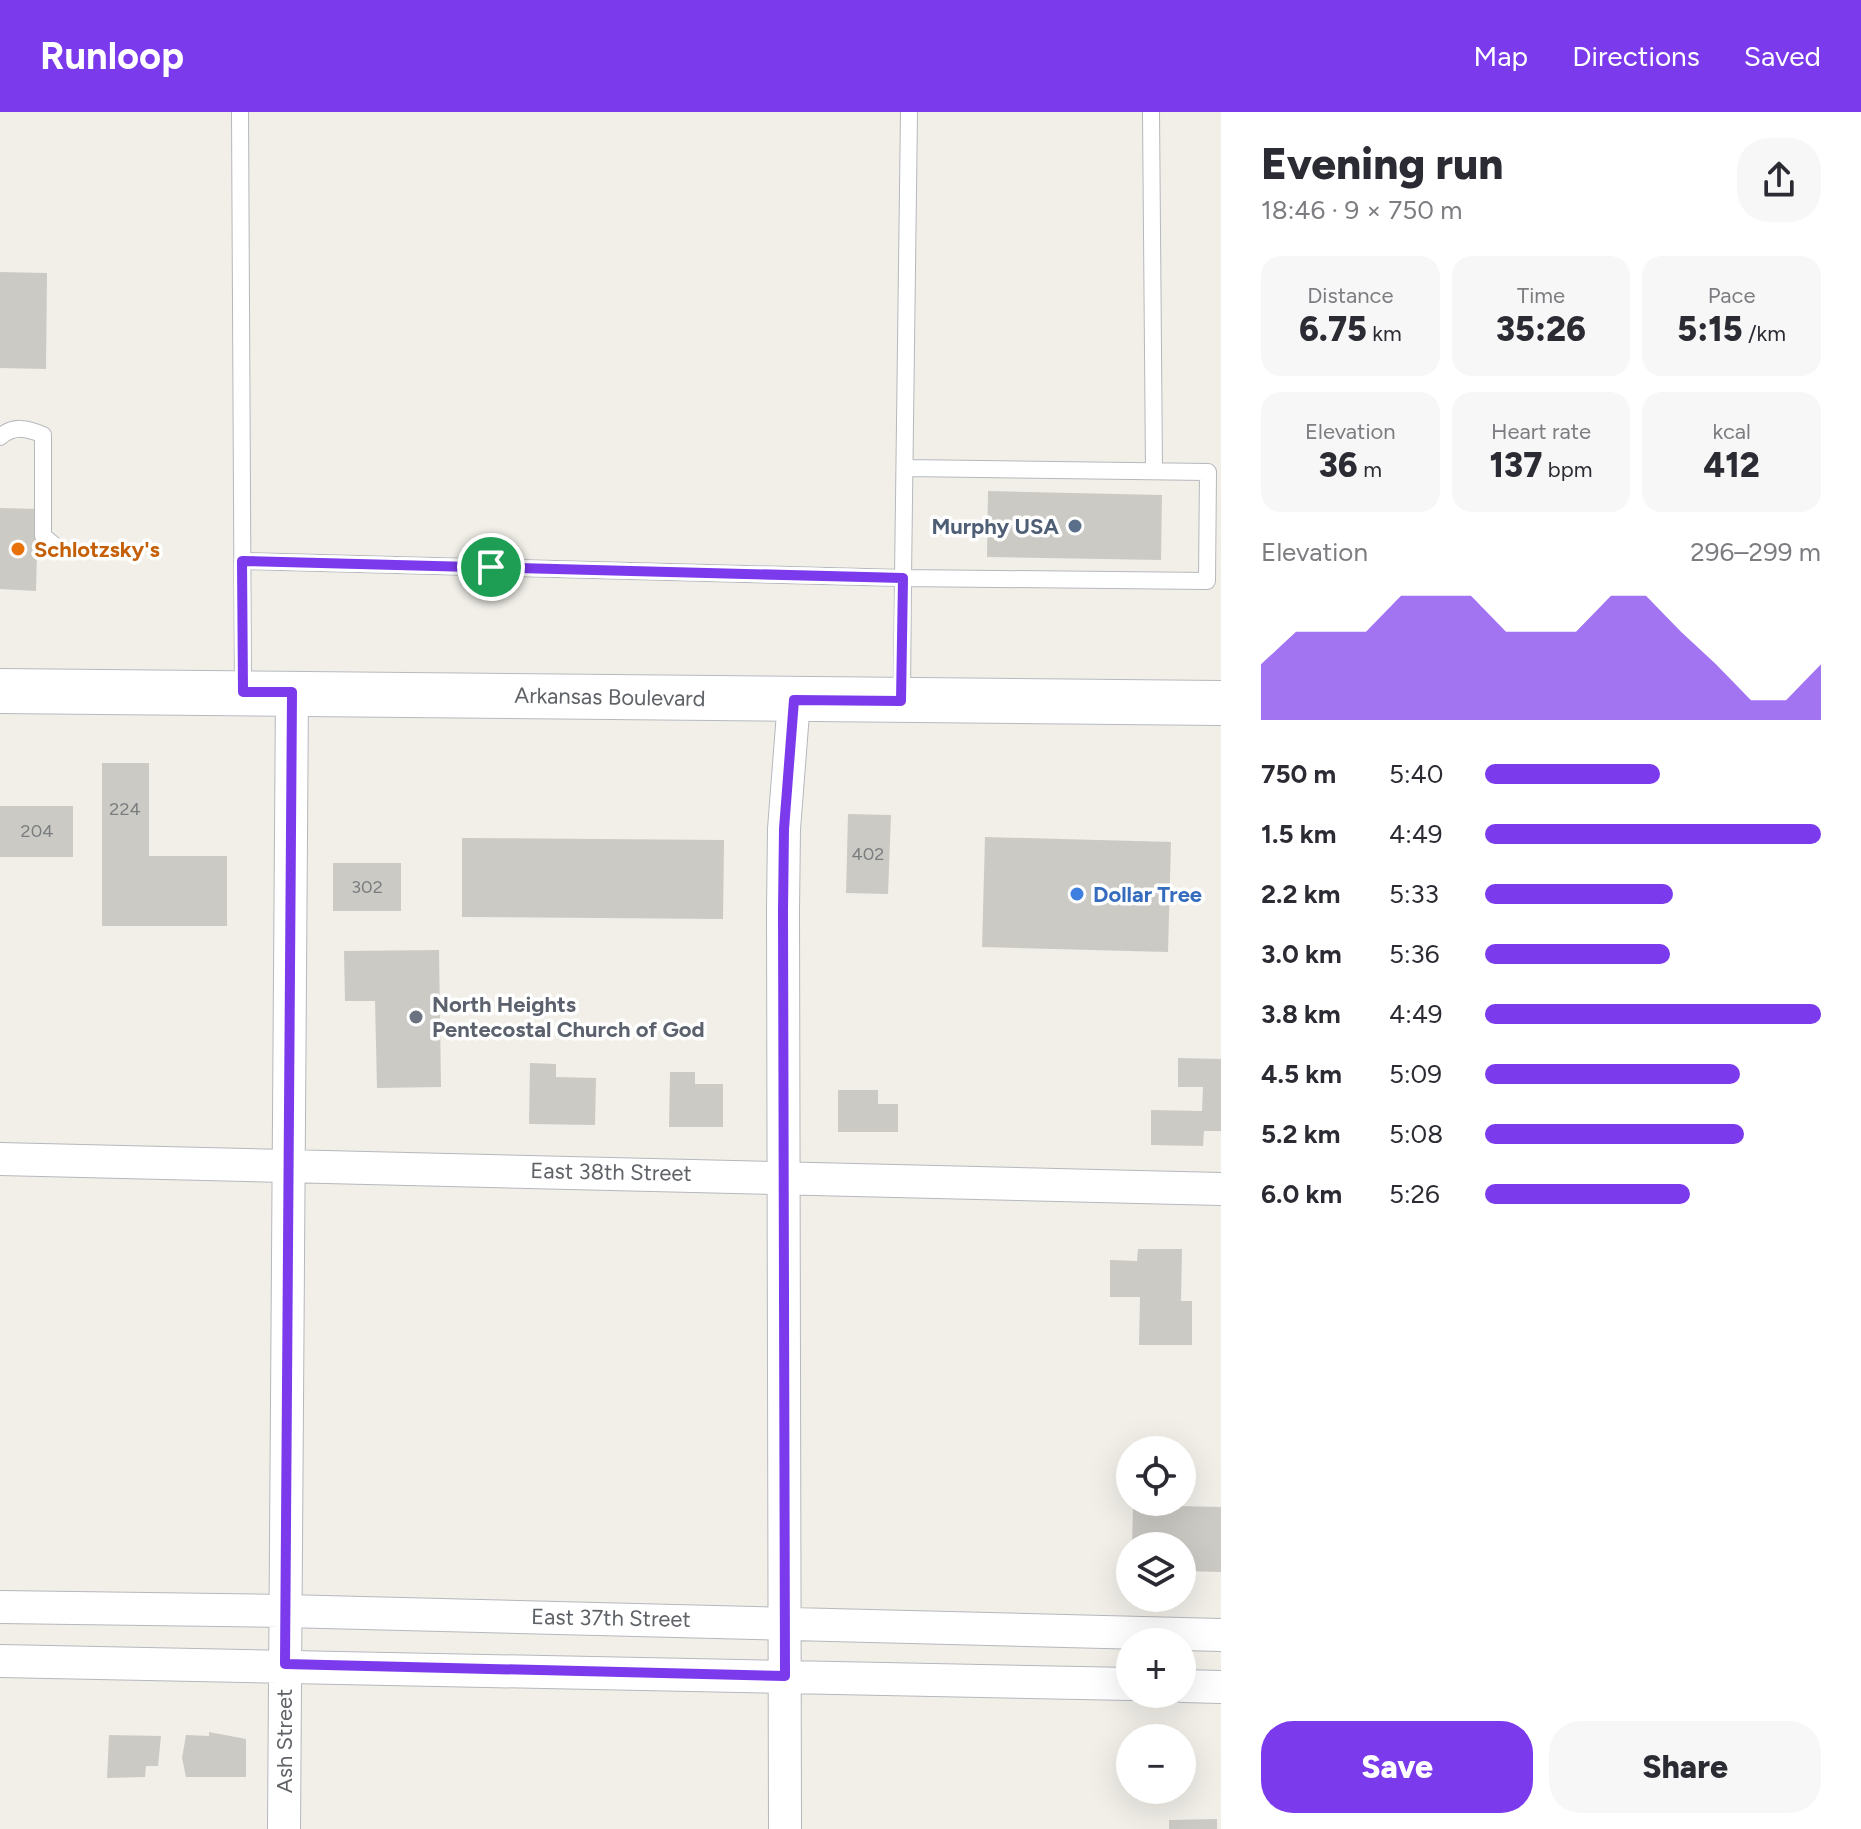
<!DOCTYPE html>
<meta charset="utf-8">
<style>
:root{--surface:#fff;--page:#f7f7f7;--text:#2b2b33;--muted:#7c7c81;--accent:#7c3aed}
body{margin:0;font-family:Figtree,sans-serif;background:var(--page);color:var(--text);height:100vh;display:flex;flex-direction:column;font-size:30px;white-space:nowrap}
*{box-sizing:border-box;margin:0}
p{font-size:26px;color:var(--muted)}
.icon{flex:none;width:44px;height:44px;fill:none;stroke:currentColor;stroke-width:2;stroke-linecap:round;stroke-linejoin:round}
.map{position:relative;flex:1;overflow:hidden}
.side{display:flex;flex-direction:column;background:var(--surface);width:640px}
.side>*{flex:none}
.fabs{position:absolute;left:1116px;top:1324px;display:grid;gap:16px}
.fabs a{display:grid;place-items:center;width:80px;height:80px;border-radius:50%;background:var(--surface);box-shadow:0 8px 32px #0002;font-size:40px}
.pin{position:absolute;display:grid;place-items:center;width:68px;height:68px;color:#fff;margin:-34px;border:4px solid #fff;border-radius:50%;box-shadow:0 2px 8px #0007}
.round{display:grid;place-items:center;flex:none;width:84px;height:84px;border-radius:32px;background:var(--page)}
.summary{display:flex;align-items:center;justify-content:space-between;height:136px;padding:0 40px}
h1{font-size:44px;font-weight:800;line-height:60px}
.metrics{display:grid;grid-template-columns:repeat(3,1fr);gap:12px;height:136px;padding:8px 40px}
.metrics div{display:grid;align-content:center;border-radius:20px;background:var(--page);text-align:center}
.metrics b{font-size:34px;font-weight:800}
.metrics small{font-size:22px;font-weight:400}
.metrics p{font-size:22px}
.chart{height:224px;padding:16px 40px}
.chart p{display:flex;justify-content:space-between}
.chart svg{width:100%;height:144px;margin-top:8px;fill:var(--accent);opacity:.7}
.button{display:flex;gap:16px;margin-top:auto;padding:16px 40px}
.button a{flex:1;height:92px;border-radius:32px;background:var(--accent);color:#fff;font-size:32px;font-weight:800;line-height:92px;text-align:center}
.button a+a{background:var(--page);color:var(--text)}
ul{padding:0 40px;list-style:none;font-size:26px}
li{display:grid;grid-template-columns:128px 96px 1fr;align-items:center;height:60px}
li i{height:20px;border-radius:10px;background:var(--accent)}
header{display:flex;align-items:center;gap:48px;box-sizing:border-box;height:112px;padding:0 40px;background:var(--accent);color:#fff}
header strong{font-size:38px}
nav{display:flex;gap:44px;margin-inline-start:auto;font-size:28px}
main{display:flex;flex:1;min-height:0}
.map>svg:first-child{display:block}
.building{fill:#cccac5}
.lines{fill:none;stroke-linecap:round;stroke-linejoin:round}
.service-casing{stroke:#b5b8bc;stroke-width:18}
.minor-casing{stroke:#b5b8bc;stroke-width:34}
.secondary-casing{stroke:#b6babf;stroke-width:46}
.service{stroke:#fff;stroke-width:16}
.minor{stroke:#fff;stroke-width:32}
.secondary{stroke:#fff;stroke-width:44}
.route-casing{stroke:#fff;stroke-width:16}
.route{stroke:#7c3aed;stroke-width:10}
.service-dot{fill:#5c6f8a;stroke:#fff;stroke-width:3}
.food-dot{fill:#e8710a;stroke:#fff;stroke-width:3}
.shop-dot{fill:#3f7fe0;stroke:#fff;stroke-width:3}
.worship-dot{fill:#6b7280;stroke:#fff;stroke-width:3}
.labels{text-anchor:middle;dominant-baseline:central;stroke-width:7;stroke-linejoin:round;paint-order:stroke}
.number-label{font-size:18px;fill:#7a7d7f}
.service-label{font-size:22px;font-weight:bold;fill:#4e5e75;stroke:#fff;text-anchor:end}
.food-label{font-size:22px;font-weight:bold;fill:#c56008;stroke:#fff;text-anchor:start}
.street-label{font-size:22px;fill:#5f6368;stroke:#fff}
.shop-label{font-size:22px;font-weight:bold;fill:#366cbe;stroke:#fff;text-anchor:start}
.worship-label{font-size:22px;font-weight:bold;fill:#5b616d;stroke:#fff;text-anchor:start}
</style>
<header>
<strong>Runloop</strong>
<nav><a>Map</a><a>Directions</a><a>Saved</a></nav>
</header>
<main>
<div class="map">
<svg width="1221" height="1717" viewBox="0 0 1221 1717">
<rect width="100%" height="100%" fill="#f1efe8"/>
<!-- building -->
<path class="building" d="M0,160L47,161L46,257L0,256Z
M988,379L1162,383L1161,448L987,445Z
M0,396L38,397L36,479L0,477Z
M102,651H149V744H227V814H102Z
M0,694H73V745H0Z
M848,702L891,703L888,782L846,781Z
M985,725L1171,730L1168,840L982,835Z
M462,726L724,728L723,807L462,805Z
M333,751H401V799H333Z
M439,838L441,975L377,976L375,889H345L344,839Z
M1178,946L1221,947V1019H1204L1203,1034L1151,1033V998L1202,999L1203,975H1178Z
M530,951L556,952V965L596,966L595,1013L529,1012Z
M670,960H695V972H723V1015H669Z
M838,978H878V992H898V1020H838Z
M1138,1137H1182L1181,1189H1192V1233H1139L1140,1185H1110V1148L1137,1149Z
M1133,1393L1221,1395V1460L1182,1459V1434H1132Z
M209,1620L246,1627V1665H186L182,1646L186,1623L209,1624Z
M109,1623L161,1624L158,1654H146L145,1665L107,1666Z
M1217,1707V1717H1169V1708Z"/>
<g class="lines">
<!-- service casing -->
<g class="service-casing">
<path id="service" d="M240,0L243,578
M1151,0L1154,359
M0,325C14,313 27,316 43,323V424L54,433
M242,449L903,466L909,0
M902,586L903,466L1207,469L1208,360L906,356"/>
</g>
<!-- minor casing -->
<g class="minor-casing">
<path id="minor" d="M0,1047L1221,1077
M0,1495L285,1499L1221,1523
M0,1549L1130,1572
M1182,1574L1221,1575
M284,1717L292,580
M785,1717L783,798L784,717L794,588"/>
</g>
<!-- secondary casing -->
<g class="secondary-casing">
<path id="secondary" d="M0,579L1221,591"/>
</g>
<!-- service -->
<use href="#service" class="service"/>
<!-- minor -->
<use href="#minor" class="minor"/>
<!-- secondary -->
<use href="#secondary" class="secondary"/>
</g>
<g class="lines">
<!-- route casing -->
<g class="route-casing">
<path id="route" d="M242,449L903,466L901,589L794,588L784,717L783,798L785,1564L285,1552L292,580H243Z"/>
</g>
<!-- route -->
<use href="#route" class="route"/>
</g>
<!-- markers -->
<circle class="service-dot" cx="1075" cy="414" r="8"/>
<circle class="food-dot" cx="18" cy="437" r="8"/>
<circle class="shop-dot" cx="1077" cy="782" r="8"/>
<circle class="worship-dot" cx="416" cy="905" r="8"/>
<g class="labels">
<!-- number labels -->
<g class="number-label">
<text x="125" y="697">224</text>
<text x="37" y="719">204</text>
<text x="868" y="742">402</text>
<text x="367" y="775">302</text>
</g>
<!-- service labels -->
<g class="service-label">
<text x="1059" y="414">Murphy USA</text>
</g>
<!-- food labels -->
<g class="food-label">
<text x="34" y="437">Schlotzsky's</text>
</g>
<!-- street labels -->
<g class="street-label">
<text transform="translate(610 585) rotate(1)">Arkansas Boulevard</text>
<text transform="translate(611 1060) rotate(1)">East 38th Street</text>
<text transform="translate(611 1506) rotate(1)">East 37th Street</text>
<text transform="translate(284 1629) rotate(-90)">Ash Street</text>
</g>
<!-- shop labels -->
<g class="shop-label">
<text x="1093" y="782">Dollar Tree</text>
</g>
<!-- worship labels -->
<g class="worship-label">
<text x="432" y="892">North Heights<tspan x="432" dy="25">Pentecostal Church of God</tspan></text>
</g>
</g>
</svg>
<div class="fabs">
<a><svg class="icon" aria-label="locate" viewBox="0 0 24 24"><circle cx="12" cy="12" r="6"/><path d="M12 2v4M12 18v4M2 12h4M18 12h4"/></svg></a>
<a><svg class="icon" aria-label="layers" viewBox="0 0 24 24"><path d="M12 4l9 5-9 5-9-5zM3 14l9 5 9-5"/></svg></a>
<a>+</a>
<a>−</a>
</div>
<div class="pin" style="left:491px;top:455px;background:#1e9e55"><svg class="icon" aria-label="arrive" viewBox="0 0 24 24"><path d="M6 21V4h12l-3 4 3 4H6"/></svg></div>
</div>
<section class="side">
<div class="summary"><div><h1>Evening run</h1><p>18:46 · 9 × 750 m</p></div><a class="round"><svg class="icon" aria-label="share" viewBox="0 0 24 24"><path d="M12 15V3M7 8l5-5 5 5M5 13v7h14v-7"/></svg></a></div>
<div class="metrics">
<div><p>Distance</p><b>6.75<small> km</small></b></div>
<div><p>Time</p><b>35:26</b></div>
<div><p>Pace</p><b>5:15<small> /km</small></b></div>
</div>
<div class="metrics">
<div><p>Elevation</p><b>36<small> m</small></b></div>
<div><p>Heart rate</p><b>137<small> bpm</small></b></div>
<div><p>kcal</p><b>412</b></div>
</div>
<div class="chart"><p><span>Elevation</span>296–299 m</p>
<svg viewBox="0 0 160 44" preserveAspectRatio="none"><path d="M0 44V27L10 17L20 17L30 17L40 6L50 6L60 6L70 17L80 17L90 17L100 6L110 6L120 17L130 27L140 38L150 38L160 27V44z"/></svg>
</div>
<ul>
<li><b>750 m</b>5:40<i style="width:52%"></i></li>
<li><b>1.5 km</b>4:49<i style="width:100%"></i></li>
<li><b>2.2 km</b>5:33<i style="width:56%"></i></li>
<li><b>3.0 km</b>5:36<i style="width:55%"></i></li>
<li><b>3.8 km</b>4:49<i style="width:100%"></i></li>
<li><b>4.5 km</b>5:09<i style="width:76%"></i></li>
<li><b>5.2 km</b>5:08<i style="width:77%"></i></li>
<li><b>6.0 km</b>5:26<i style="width:61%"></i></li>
</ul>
<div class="button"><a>Save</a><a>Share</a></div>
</section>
</main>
